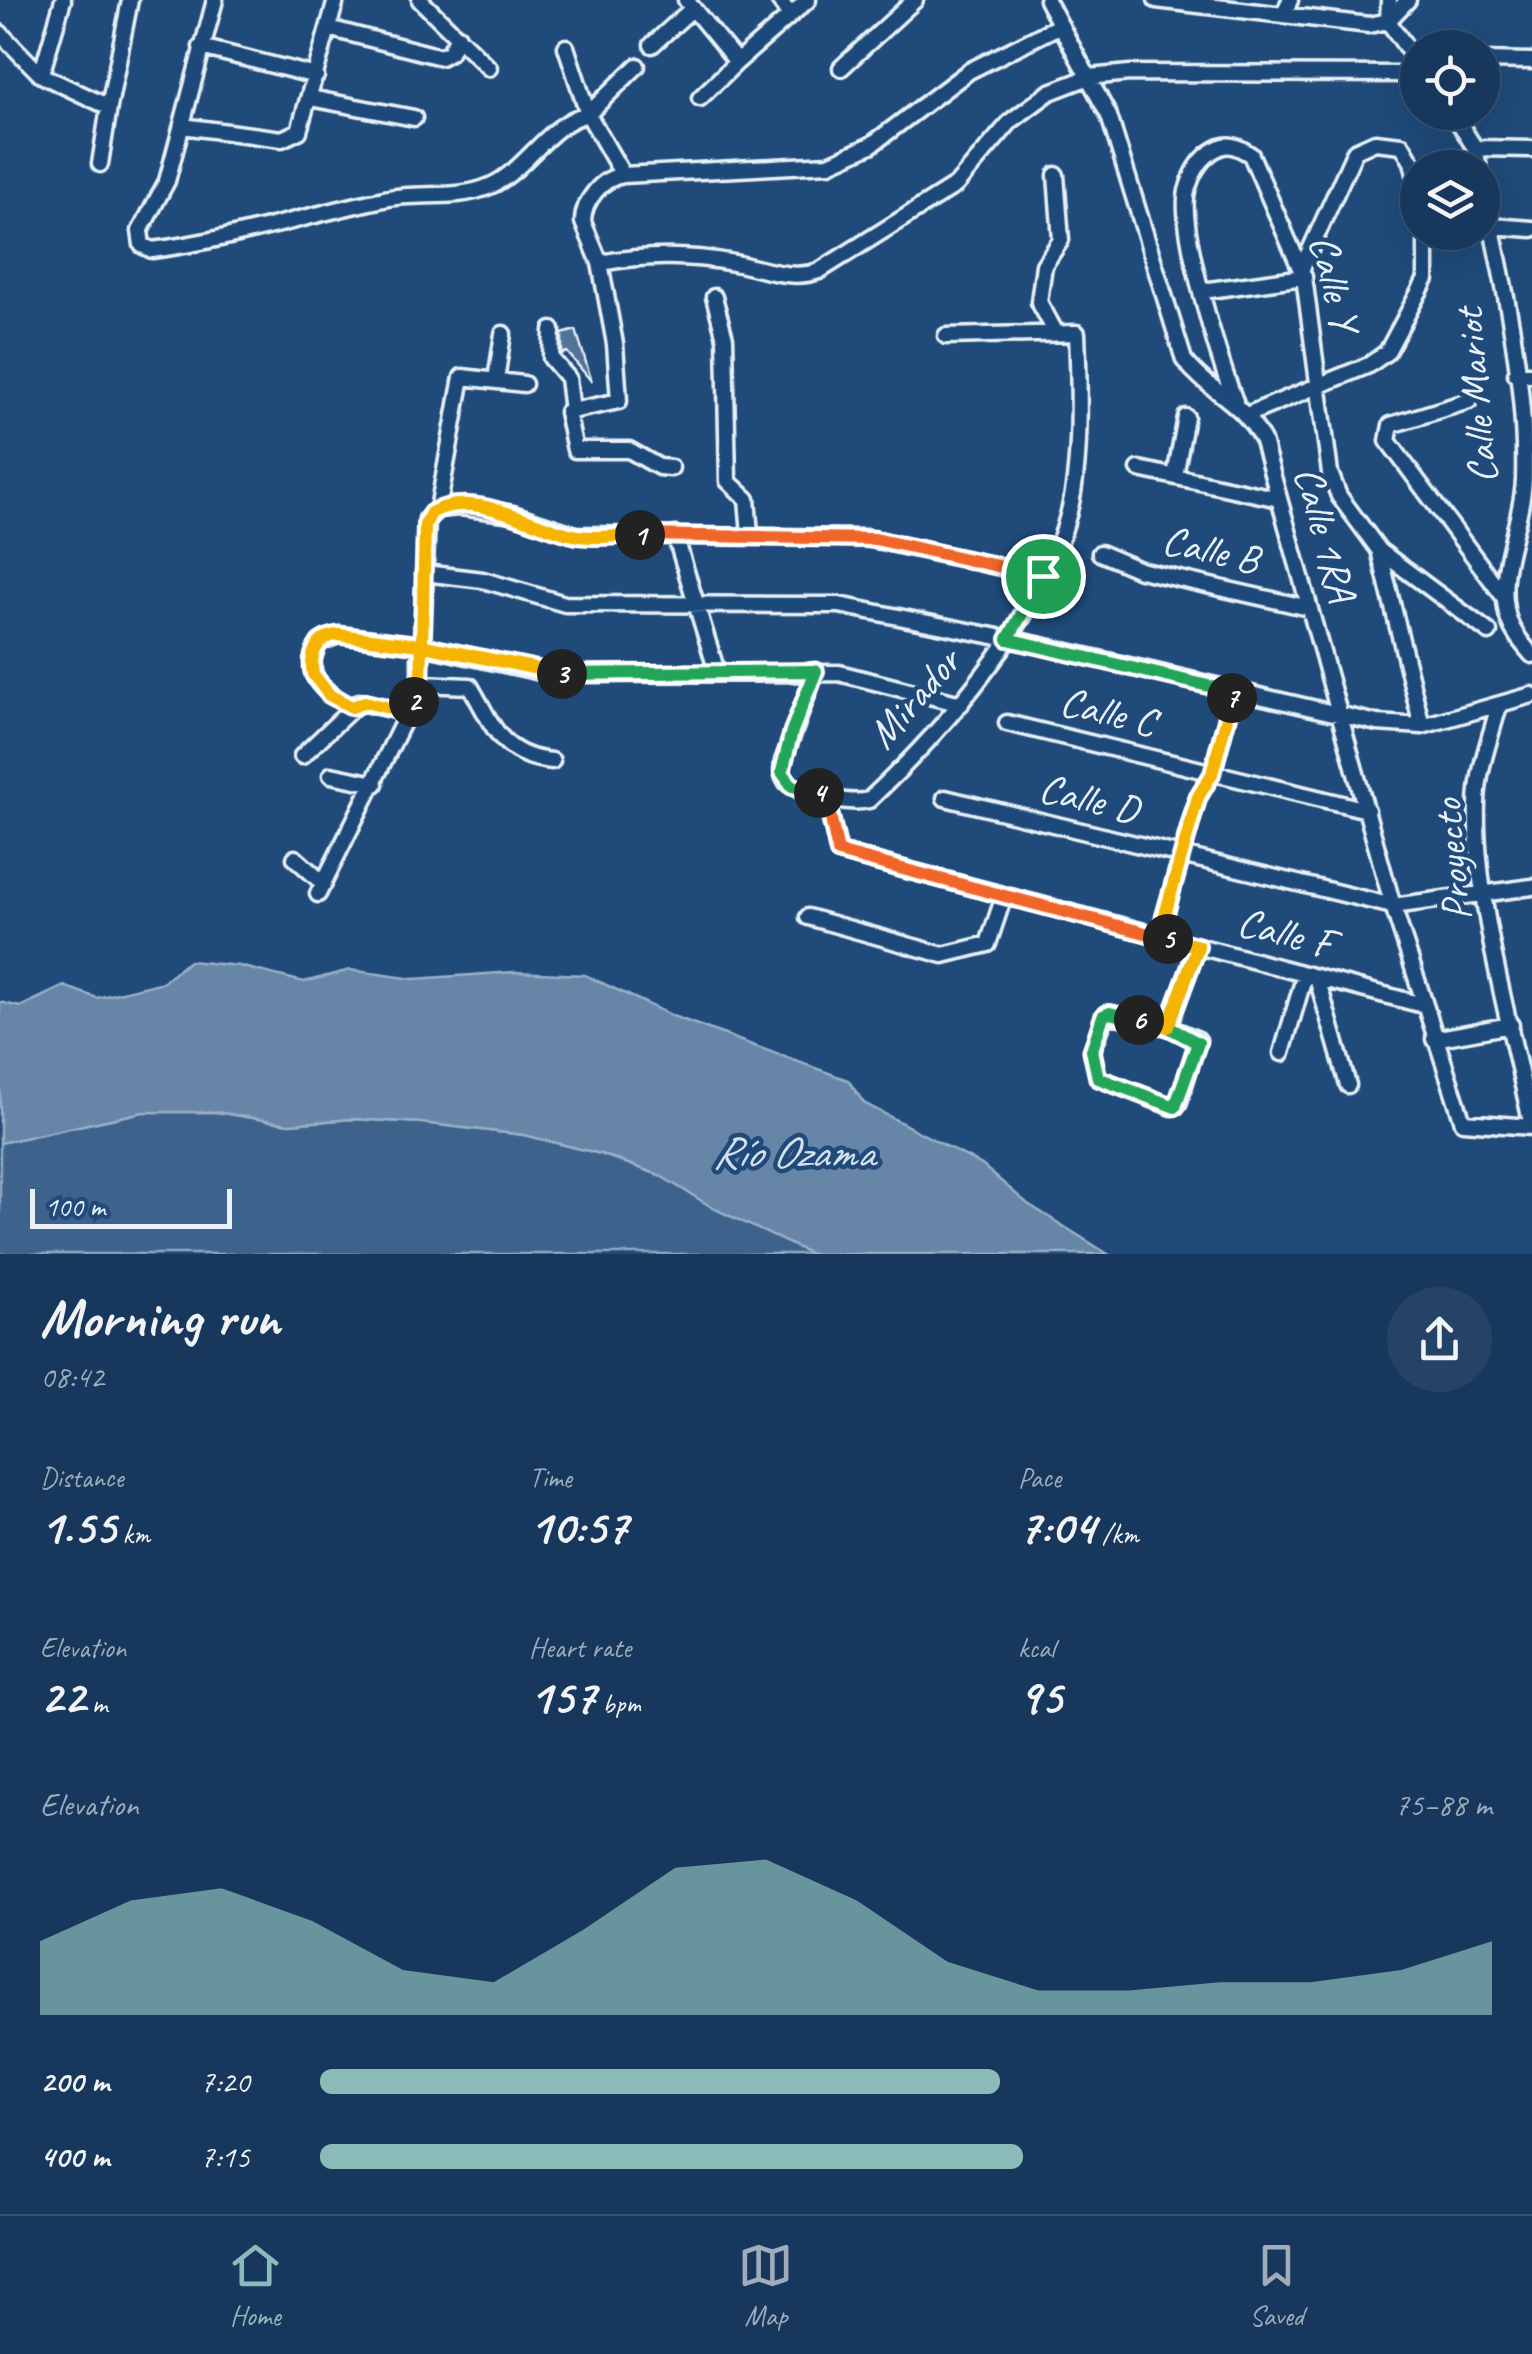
<!DOCTYPE html>
<meta charset="utf-8">
<style>
:root{--surface:#17385c;--page:#244365;--text:#f1f3f6;--muted:#9eacbb;--line:#365272;--accent:#8bbbb9}
body{margin:0;font-family:Caveat,sans-serif;background:var(--page);color:var(--text);height:100vh;display:flex;flex-direction:column;font-size:38px;white-space:nowrap}
*{box-sizing:border-box;margin:0}
p{font-size:32px;color:var(--muted)}
.icon{flex:none;width:55px;height:55px;fill:none;stroke:currentColor;stroke-width:2;stroke-linecap:round;stroke-linejoin:round}
.map{position:relative;height:1254px;overflow:hidden}
.details{display:flex;flex-direction:column;background:var(--surface);flex:1}
.details>*{flex:none}
.fabs{position:absolute;left:1400px;top:30px;display:grid;gap:20px}
.fabs a{display:grid;place-items:center;width:100px;height:100px;border-radius:50%;background:var(--surface);box-shadow:0 10px 40px #0002,0 0 0 2px var(--line);font-size:50px}
.scale{position:absolute;left:30px;bottom:25px;width:202px;box-sizing:border-box;padding-left:10px;border:5px solid #e8f1f8;border-top:0;font-size:28px;line-height:35px;white-space:nowrap;color:#e8f1f8;-webkit-text-stroke:8px #1f4a7a;paint-order:stroke}
.pin{position:absolute;display:grid;place-items:center;width:85px;height:85px;color:#fff;margin:-42px;border:5px solid #fff;border-radius:50%;box-shadow:0 2px 10px #0007}
.km{position:absolute;width:50px;height:50px;margin:-25px;border-radius:50%;background:#222;color:#fff;font-size:28px;line-height:50px;text-align:center}
.round{display:grid;place-items:center;flex:none;width:105px;height:105px;border-radius:52px;background:var(--page)}
.headline{display:flex;align-items:center;justify-content:space-between;height:170px;padding:0 40px}
h1{font-size:55px;font-weight:700;line-height:75px}
.metrics{display:grid;grid-template-columns:repeat(3,1fr);gap:15px;height:170px;padding:10px 40px}
.metrics div{display:grid;align-content:center}
.metrics b{font-size:50px;font-weight:700}
.metrics small{font-size:28px;font-weight:400}
.metrics p{font-size:28px}
.chart{height:280px;padding:20px 40px}
.chart p{display:flex;justify-content:space-between}
.chart svg{width:100%;height:180px;margin-top:10px;fill:var(--accent);opacity:.7}
ul{padding:0 40px;list-style:none;font-size:32px}
li{display:grid;grid-template-columns:160px 120px 1fr;align-items:center;height:75px}
li i{height:25px;border-radius:12px;background:var(--accent)}
.menu{display:flex;justify-content:space-around;align-items:center;height:140px;border-top:2px solid var(--line);background:var(--surface);font-size:28px;color:var(--muted)}
.menu a{display:grid;justify-items:center;gap:5px}
.menu .active{color:var(--accent)}
.map>svg:first-child{display:block}
.green{fill:#3c628c;stroke:#92aac2;stroke-width:2.5}
.water{fill:#6685a7;stroke:#9ab0c7;stroke-width:2.5}
.building{fill:#517399;stroke:#e8f1f8;stroke-width:2.5}
.lines{fill:none;stroke-linecap:round;stroke-linejoin:round}
.minor-casing{stroke:#e8f1f8;stroke-width:21}
.minor{stroke:#1f4a7a;stroke-width:14}
.split-1-casing{stroke:#fff;stroke-width:20}
.split-2-casing{stroke:#fff;stroke-width:20}
.split-3-casing{stroke:#fff;stroke-width:20}
.split-4-casing{stroke:#fff;stroke-width:20}
.split-5-casing{stroke:#fff;stroke-width:20}
.split-6-casing{stroke:#fff;stroke-width:20}
.split-7-casing{stroke:#fff;stroke-width:20}
.split-8-casing{stroke:#fff;stroke-width:20}
.split-1{stroke:#f0652b;stroke-width:12}
.split-2{stroke:#f5b400;stroke-width:12}
.split-3{stroke:#f5b400;stroke-width:12}
.split-4{stroke:#22a559;stroke-width:12}
.split-5{stroke:#f0652b;stroke-width:12}
.split-6{stroke:#22a559;stroke-width:12}
.split-7{stroke:#f5b400;stroke-width:12}
.split-8{stroke:#22a559;stroke-width:12}
.labels{text-anchor:middle;dominant-baseline:central;stroke-width:9;stroke-linejoin:round;paint-order:stroke}
.street-label{font-size:42px;fill:#e8f1f8;stroke:#1f4a7a}
.water-label{font-size:45px;font-style:italic;fill:#d4e1ec;stroke:#1f4a7a}
</style>
<div class="map">
<svg width="1532" height="1254" viewBox="0 0 1532 1254">
<rect width="100%" height="100%" fill="#1f4a7a"/>
<filter id="ink" filterUnits="userSpaceOnUse"><feTurbulence type="fractalNoise" baseFrequency=".01" numOctaves="2"/><feDisplacementMap in="SourceGraphic" scale="20" xChannelSelector="R" yChannelSelector="G"/><feConvolveMatrix kernelMatrix="1 2 1 2 8 2 1 2 1" color-interpolation-filters="sRGB"/></filter>
<g filter="url(#ink)">
<!-- green -->
<path class="green" d="M143,1112H216L289,1124L352,1119L422,1123L524,1135L601,1154L659,1175L811,1254H0V1143Z"/>
<!-- water -->
<path class="water" d="M189,961L239,966L304,982L350,970L414,979L514,972L585,975L673,1016L848,1080L864,1103L982,1165L1028,1204L1108,1254H811L715,1209L659,1175L601,1154L524,1135L422,1123L352,1119L289,1124L216,1112H143L0,1143V1002L20,1007L64,986L97,998L163,982Z"/>
<!-- building -->
<path class="building" d="M576,330L592,382L567,352L562,354V334Z"/>
<g class="lines">
<!-- minor casing -->
<g class="minor-casing">
<path id="minor" d="M63,0L41,75L109,107L130,0
M215,0L167,181L140,231L142,245L152,250C232,240 306,215 384,199C419,191 456,201 490,186C527,170 548,123 588,114L623,175
M420,0L489,68
M686,0L737,62L808,0
M779,0L790,15
M1047,0L1109,116L1184,360C1211,394 1241,399 1263,441L1393,906L1463,1122L1532,1127
M1156,0L1369,25L1388,21L1408,0
M1389,0L1388,21L1418,64
M1284,14L1290,0
M328,28L441,57L450,52L458,36
M0,33L41,75
M652,45L693,8
M201,47L316,76
M566,47L588,114L637,66
M1482,60L1532,61
M841,68L915,0
M310,98L414,118
M700,98L737,62
M1452,112L1475,148L1479,168
M182,126L282,139L299,131L336,0
M1475,148L1532,149
M100,164L109,107
M1482,183C1503,278 1527,383 1524,480C1522,524 1498,565 1506,609C1509,628 1520,641 1532,655
M1492,226L1532,229
M600,263C643,255 691,255 734,263C761,268 791,281 819,271L956,185L1011,121L1050,92L1089,77L1130,73L1418,74
M1302,268L1355,151L1375,142L1402,145L1412,162L1418,186
M1202,291L1304,277
M714,297L725,338L728,481L747,499L750,534
M552,330L551,358L568,378L572,411
M1056,333L1039,302L1044,265L1061,240L1056,175
M1516,374H1532
M496,380L503,334
M1235,401C1220,363 1178,228 1187,191C1191,176 1198,162 1210,153C1226,141 1236,145 1251,155L1304,277L1330,473L1339,496L1379,550L1422,726
M1469,401L1391,425L1388,441L1504,597
M1249,414L1369,365L1387,352L1426,279V232
M671,468L659,467L629,450H575L567,412L619,401L615,344L600,263L583,222C583,201 602,178 623,175L829,164L871,145L969,71L1059,26
M1139,469L1279,499
M1175,476L1186,417
M438,509L462,377L524,384
M675,535L717,672
M1380,551L1489,632
M1100,553L1140,570L1309,608
M424,573L483,580L565,604L839,605L1038,645L1377,723L1422,726L1532,695
M816,671L783,761C782,770 781,778 789,784C804,795 851,805 869,800C949,725 1054,604 1073,493C1081,443 1079,383 1077,333L946,336
M421,684L470,686C494,726 500,756 552,761
M961,704L839,673L550,674L422,646L427,519L438,509L460,507L513,514L576,535L866,538L1043,576
M1499,706C1490,738 1478,770 1477,803C1474,903 1512,1028 1532,1127
M1007,723L1367,810
M302,756L359,702L409,713
M331,775L375,784
M825,795L839,852L1423,1005
M945,798L1393,906L1532,887
M295,858L324,884
M318,894L420,688V645L339,635L320,642C299,675 325,693 352,707
M808,917L943,955L988,944L1004,896
M1159,936L1198,797L1212,774L1234,692
M1317,978L1348,1085
M1106,1014L1168,1027L1198,1040L1178,1105L1172,1107L1098,1078L1092,1051Z
M1168,1027L1198,946
M1434,1039L1511,1025
M1282,1053L1305,974"/>
</g>
<!-- minor -->
<use href="#minor" class="minor"/>
</g>
</g>
<g class="lines" filter="url(#ink)">
<!-- split-1 casing -->
<g class="split-1-casing">
<path id="split-1" d="M640,535L875,539L1043,576"/>
</g>
<!-- split-2 casing -->
<g class="split-2-casing">
<path id="split-2" d="M414,702L421,686L425,525L431,513C473,489 528,524 569,534C591,540 618,535 640,535"/>
</g>
<!-- split-3 casing -->
<g class="split-3-casing">
<path id="split-3" d="M414,702L409,713L365,702L352,707L329,695L313,674C309,654 318,636 338,635L420,645L562,674"/>
</g>
<!-- split-4 casing -->
<g class="split-4-casing">
<path id="split-4" d="M562,674L816,671L792,731L782,772L792,786L819,793"/>
</g>
<!-- split-5 casing -->
<g class="split-5-casing">
<path id="split-5" d="M819,793L826,795L838,852L1168,939"/>
</g>
<!-- split-6 casing -->
<g class="split-6-casing">
<path id="split-6" d="M1139,1020L1110,1013L1103,1016L1092,1050L1098,1078L1175,1107L1198,1043L1168,1027L1198,946L1168,939"/>
</g>
<!-- split-7 casing -->
<g class="split-7-casing">
<path id="split-7" d="M1139,1020L1168,1027L1198,946L1159,936L1198,797L1212,774L1232,698"/>
</g>
<!-- split-8 casing -->
<g class="split-8-casing">
<path id="split-8" d="M1043,576L1008,639L1234,692L1232,698"/>
</g>
<!-- split-1 -->
<use href="#split-1" class="split-1"/>
<!-- split-2 -->
<use href="#split-2" class="split-2"/>
<!-- split-3 -->
<use href="#split-3" class="split-3"/>
<!-- split-4 -->
<use href="#split-4" class="split-4"/>
<!-- split-5 -->
<use href="#split-5" class="split-5"/>
<!-- split-6 -->
<use href="#split-6" class="split-6"/>
<!-- split-7 -->
<use href="#split-7" class="split-7"/>
<!-- split-8 -->
<use href="#split-8" class="split-8"/>
</g>
<g class="labels">
<!-- street labels -->
<g class="street-label">
<text transform="translate(1334 283) rotate(76)">Calle Y</text>
<text transform="translate(1476 396) rotate(-95)">Calle Mariot</text>
<text transform="translate(1325 534) rotate(75)">Calle 1RA</text>
<text transform="translate(1211 550) rotate(13)">Calle B</text>
<text transform="translate(914 698) rotate(-49)">Mirador</text>
<text transform="translate(1108 712) rotate(14)">Calle C</text>
<text transform="translate(1089 799) rotate(14)">Calle D</text>
<text transform="translate(1452 860) rotate(-95)">Proyecto</text>
<text transform="translate(1285 933) rotate(15)">Calle F</text>
</g>
<!-- water labels -->
<g class="water-label">
<text x="793" y="1152">Río Ozama</text>
</g>
</g>
</svg>
<div class="fabs">
<a><svg class="icon" aria-label="locate" viewBox="0 0 24 24"><circle cx="12" cy="12" r="6"/><path d="M12 2v4M12 18v4M2 12h4M18 12h4"/></svg></a>
<a><svg class="icon" aria-label="layers" viewBox="0 0 24 24"><path d="M12 4l9 5-9 5-9-5zM3 14l9 5 9-5"/></svg></a>
</div>
<div class="scale">100 m</div>
<div class="pin" style="left:1043px;top:576px;background:#1e9e55"><svg class="icon" aria-label="arrive" viewBox="0 0 24 24"><path d="M6 21V4h12l-3 4 3 4H6"/></svg></div>
<b class="km" style="left:640px;top:535px">1</b>
<b class="km" style="left:414px;top:702px">2</b>
<b class="km" style="left:562px;top:674px">3</b>
<b class="km" style="left:819px;top:793px">4</b>
<b class="km" style="left:1168px;top:939px">5</b>
<b class="km" style="left:1139px;top:1020px">6</b>
<b class="km" style="left:1232px;top:698px">7</b>
</div>
<section class="details">
<div class="headline"><div><h1>Morning run</h1><p>08:42</p></div><a class="round"><svg class="icon" aria-label="share" viewBox="0 0 24 24"><path d="M12 15V3M7 8l5-5 5 5M5 13v7h14v-7"/></svg></a></div>
<div class="metrics">
<div><p>Distance</p><b>1.55<small> km</small></b></div>
<div><p>Time</p><b>10:57</b></div>
<div><p>Pace</p><b>7:04<small> /km</small></b></div>
</div>
<div class="metrics">
<div><p>Elevation</p><b>22<small> m</small></b></div>
<div><p>Heart rate</p><b>157<small> bpm</small></b></div>
<div><p>kcal</p><b>95</b></div>
</div>
<div class="chart"><p><span>Elevation</span>75–88 m</p>
<svg viewBox="0 0 160 44" preserveAspectRatio="none"><path d="M0 44V26L10 16L20 13L30 21L40 33L50 36L60 23L70 8L80 6L90 16L100 31L110 38L120 38L130 36L140 36L150 33L160 26V44z"/></svg>
</div>
<ul>
<li><b>200 m</b>7:20<i style="width:58%"></i></li>
<li><b>400 m</b>7:15<i style="width:60%"></i></li>
</ul>
</section>
<nav class="menu">
<a class="active"><svg class="icon" aria-label="home" viewBox="0 0 24 24"><path d="M3 11l9-7 9 7M6 9v11h12V9"/></svg>Home</a>
<a><svg class="icon" aria-label="map" viewBox="0 0 24 24"><path d="M3 6l6-2 6 2 6-2v14l-6 2-6-2-6 2zM9 4v14M15 6v14"/></svg>Map</a>
<a><svg class="icon" aria-label="saved" viewBox="0 0 24 24"><path d="M7 4h10v16l-5-4-5 4z"/></svg>Saved</a>
</nav>
